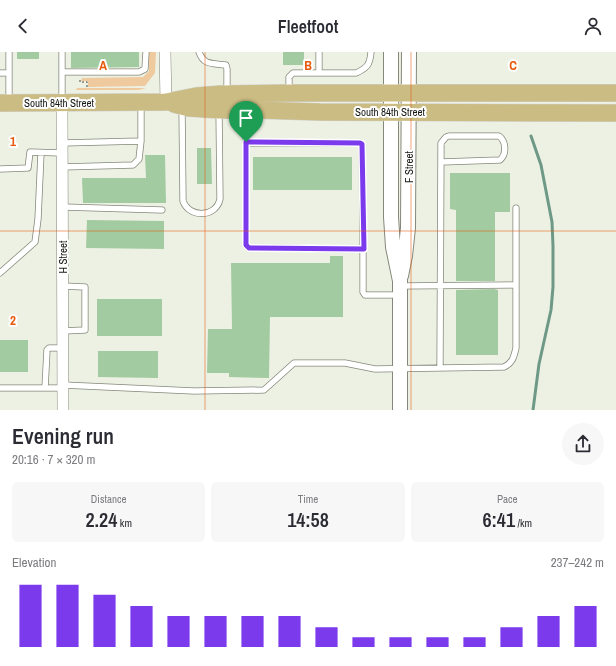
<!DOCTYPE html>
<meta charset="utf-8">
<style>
:root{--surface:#fff;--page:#f7f7f7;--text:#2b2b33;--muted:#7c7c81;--accent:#7c3aed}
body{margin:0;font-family:"Archivo Narrow",sans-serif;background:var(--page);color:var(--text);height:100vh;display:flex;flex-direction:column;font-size:15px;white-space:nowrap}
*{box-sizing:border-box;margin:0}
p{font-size:13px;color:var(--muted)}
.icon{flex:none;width:22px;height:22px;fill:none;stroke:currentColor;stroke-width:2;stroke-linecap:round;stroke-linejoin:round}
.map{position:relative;height:358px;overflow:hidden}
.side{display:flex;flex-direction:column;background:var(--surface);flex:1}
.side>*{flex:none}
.pin{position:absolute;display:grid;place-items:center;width:34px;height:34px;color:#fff;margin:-41px -17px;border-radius:50% 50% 50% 0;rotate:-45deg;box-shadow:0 0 4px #0007}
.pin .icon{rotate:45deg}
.round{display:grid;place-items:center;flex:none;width:42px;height:42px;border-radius:21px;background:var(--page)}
.summary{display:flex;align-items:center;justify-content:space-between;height:68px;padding:0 12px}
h1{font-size:22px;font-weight:600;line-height:30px}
.metrics{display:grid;grid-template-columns:repeat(3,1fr);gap:6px;height:68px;padding:4px 12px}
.metrics div{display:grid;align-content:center;border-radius:6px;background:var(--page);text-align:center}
.metrics b{font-size:20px;font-weight:600}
.metrics small{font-size:11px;font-weight:400}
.metrics p{font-size:11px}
.chart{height:112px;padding:8px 12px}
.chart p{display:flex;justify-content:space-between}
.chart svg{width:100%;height:72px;margin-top:4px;stroke:var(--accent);stroke-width:6}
header{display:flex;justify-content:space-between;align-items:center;height:52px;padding:0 12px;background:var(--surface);font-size:18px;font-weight:600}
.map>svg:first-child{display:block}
.green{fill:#f0ca9f}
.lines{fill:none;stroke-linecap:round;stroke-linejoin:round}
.stream{stroke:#6e9987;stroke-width:3}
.building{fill:#a3cba1}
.service-casing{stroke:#84887a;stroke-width:7}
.minor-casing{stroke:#84887a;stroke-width:12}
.tertiary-casing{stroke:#84887a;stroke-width:16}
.primary-casing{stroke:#d1d1d0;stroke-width:18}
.path{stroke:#7d8077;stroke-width:1.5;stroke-dasharray:2 2;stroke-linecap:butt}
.service{stroke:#fff;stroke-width:5.5}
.minor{stroke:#fff;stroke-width:11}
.tertiary{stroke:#fff;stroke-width:14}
.primary{stroke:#cbbc83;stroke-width:17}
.route-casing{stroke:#fff;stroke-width:8}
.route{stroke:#7c3aed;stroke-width:5}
.grid{fill:none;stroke:#e8590c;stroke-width:1;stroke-opacity:0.55}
.labels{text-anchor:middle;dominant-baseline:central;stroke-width:4;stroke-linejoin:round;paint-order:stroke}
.street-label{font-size:11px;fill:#181914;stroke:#fff}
.grid-label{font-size:13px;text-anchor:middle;font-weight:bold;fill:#e8590c;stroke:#fff;stroke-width:4;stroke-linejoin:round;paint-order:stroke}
</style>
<header><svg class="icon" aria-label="back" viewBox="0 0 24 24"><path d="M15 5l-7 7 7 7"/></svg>Fleetfoot<svg class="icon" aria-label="person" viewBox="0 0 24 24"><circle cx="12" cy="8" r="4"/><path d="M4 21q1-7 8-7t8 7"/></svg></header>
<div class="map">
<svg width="616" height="358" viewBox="0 0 616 358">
<rect width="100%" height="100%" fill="#edf1e3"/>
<!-- green -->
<path class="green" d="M149,0H156L155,21L145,34L88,35V29H81L82,26L143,25L149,19Z
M77,36H146L139,38H76Z"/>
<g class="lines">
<!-- stream -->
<path class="stream" d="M531,84L541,113L552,170L553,194V235L551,258L539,312L533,358"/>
</g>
<!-- building -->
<path class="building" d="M17,0H39V7H17Z
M71,0H139V15L71,16Z
M283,0H304V13H283Z
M197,96H211L212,132H197Z
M145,103H165L166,151H83L82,126H146Z
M253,105H352V138H253Z
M450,121H510V160H495V229H456V158L450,157Z
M87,168L164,169V197L86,196Z
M330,204H343V265H270L269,326L229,325V321H207L208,277H232L231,211H330Z
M494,237L498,238V303H456V238Z
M97,247H162V284H97Z
M0,288H28V320H0Z
M98,299H158V326L98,325Z"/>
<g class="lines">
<!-- service casing -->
<g class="service-casing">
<path id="service" d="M9,0V49
M62,0V50
M199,0C204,14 213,11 226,13L227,17V40
M62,20H139L145,17L146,0
M0,21H9
M319,21V0
M289,39V25L293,21H356C367,16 370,13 371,0
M182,56L183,149C189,166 216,166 220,147L219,59
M246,60V193L249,196L363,197V240L365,243H400
M62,91L141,89
M246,91H360L362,93L363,197
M62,115L133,113L139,107L141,89V52
M0,117L28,116L30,100L62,101
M63,155L162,158
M0,221L35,190L38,167L41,101
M63,234L85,235V278L63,279
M400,234L516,233
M440,316L441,91L446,85L449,84H499C506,89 507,102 500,108L441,110
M63,333L194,339L264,338L294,311H345L375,317L504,315C513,311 514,304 516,296V156
M0,336H63
M45,336L47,298L49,296H63"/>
</g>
<!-- minor casing -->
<g class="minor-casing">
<path id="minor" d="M165,0L166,50
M62,51L63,358"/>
</g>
<!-- tertiary casing -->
<g class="tertiary-casing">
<path id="tertiary" d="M391,0V165L393,195L400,229V358
M401,224L405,204L408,176L409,0"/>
</g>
<!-- primary casing -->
<g class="primary-casing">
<path id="primary" d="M0,51L166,50L196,44L221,42L289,41H616
M174,52L189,56L219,58H257L320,60L616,61"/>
</g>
<!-- path -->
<path class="path" d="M80,28V30H87V36"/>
<!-- service -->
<use href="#service" class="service"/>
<!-- minor -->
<use href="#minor" class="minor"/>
<!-- tertiary -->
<use href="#tertiary" class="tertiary"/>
<!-- primary -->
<use href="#primary" class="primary"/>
</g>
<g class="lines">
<!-- route casing -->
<g class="route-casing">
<path id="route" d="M246,90L360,91L362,92L364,197L249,196L246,193Z"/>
</g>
<!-- route -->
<use href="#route" class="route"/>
</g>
<!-- grid -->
<path class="grid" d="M205,0V358M411,0V358M0,179H616"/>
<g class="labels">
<!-- street labels -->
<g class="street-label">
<text x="59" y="51">South 84th Street</text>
<text x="390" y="60">South 84th Street</text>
<text transform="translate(409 115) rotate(-90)">F Street</text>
<text transform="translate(63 205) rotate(-90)">H Street</text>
</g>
</g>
<g class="grid-label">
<text x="103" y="18">A</text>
<text x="308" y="18">B</text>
<text x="513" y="18">C</text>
<text x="13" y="94">1</text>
<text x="13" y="273">2</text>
</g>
</svg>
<div class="pin" style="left:246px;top:90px;background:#1e9e55"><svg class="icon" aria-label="arrive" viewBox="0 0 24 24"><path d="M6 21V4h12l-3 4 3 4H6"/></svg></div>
</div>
<section class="side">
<div class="summary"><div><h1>Evening run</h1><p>20:16 · 7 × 320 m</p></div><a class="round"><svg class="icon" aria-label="share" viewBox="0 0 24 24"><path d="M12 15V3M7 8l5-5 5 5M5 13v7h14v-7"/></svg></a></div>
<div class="metrics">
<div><p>Distance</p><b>2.24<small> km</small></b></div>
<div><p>Time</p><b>14:58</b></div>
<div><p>Pace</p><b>6:41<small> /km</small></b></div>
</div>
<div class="chart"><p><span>Elevation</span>237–242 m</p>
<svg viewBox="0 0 160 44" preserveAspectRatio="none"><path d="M5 44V6M15 44V6M25 44V12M35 44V19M45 44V25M55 44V25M65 44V25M75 44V25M85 44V32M95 44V38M105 44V38M115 44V38M125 44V38M135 44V32M145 44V25M155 44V19"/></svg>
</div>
</section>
